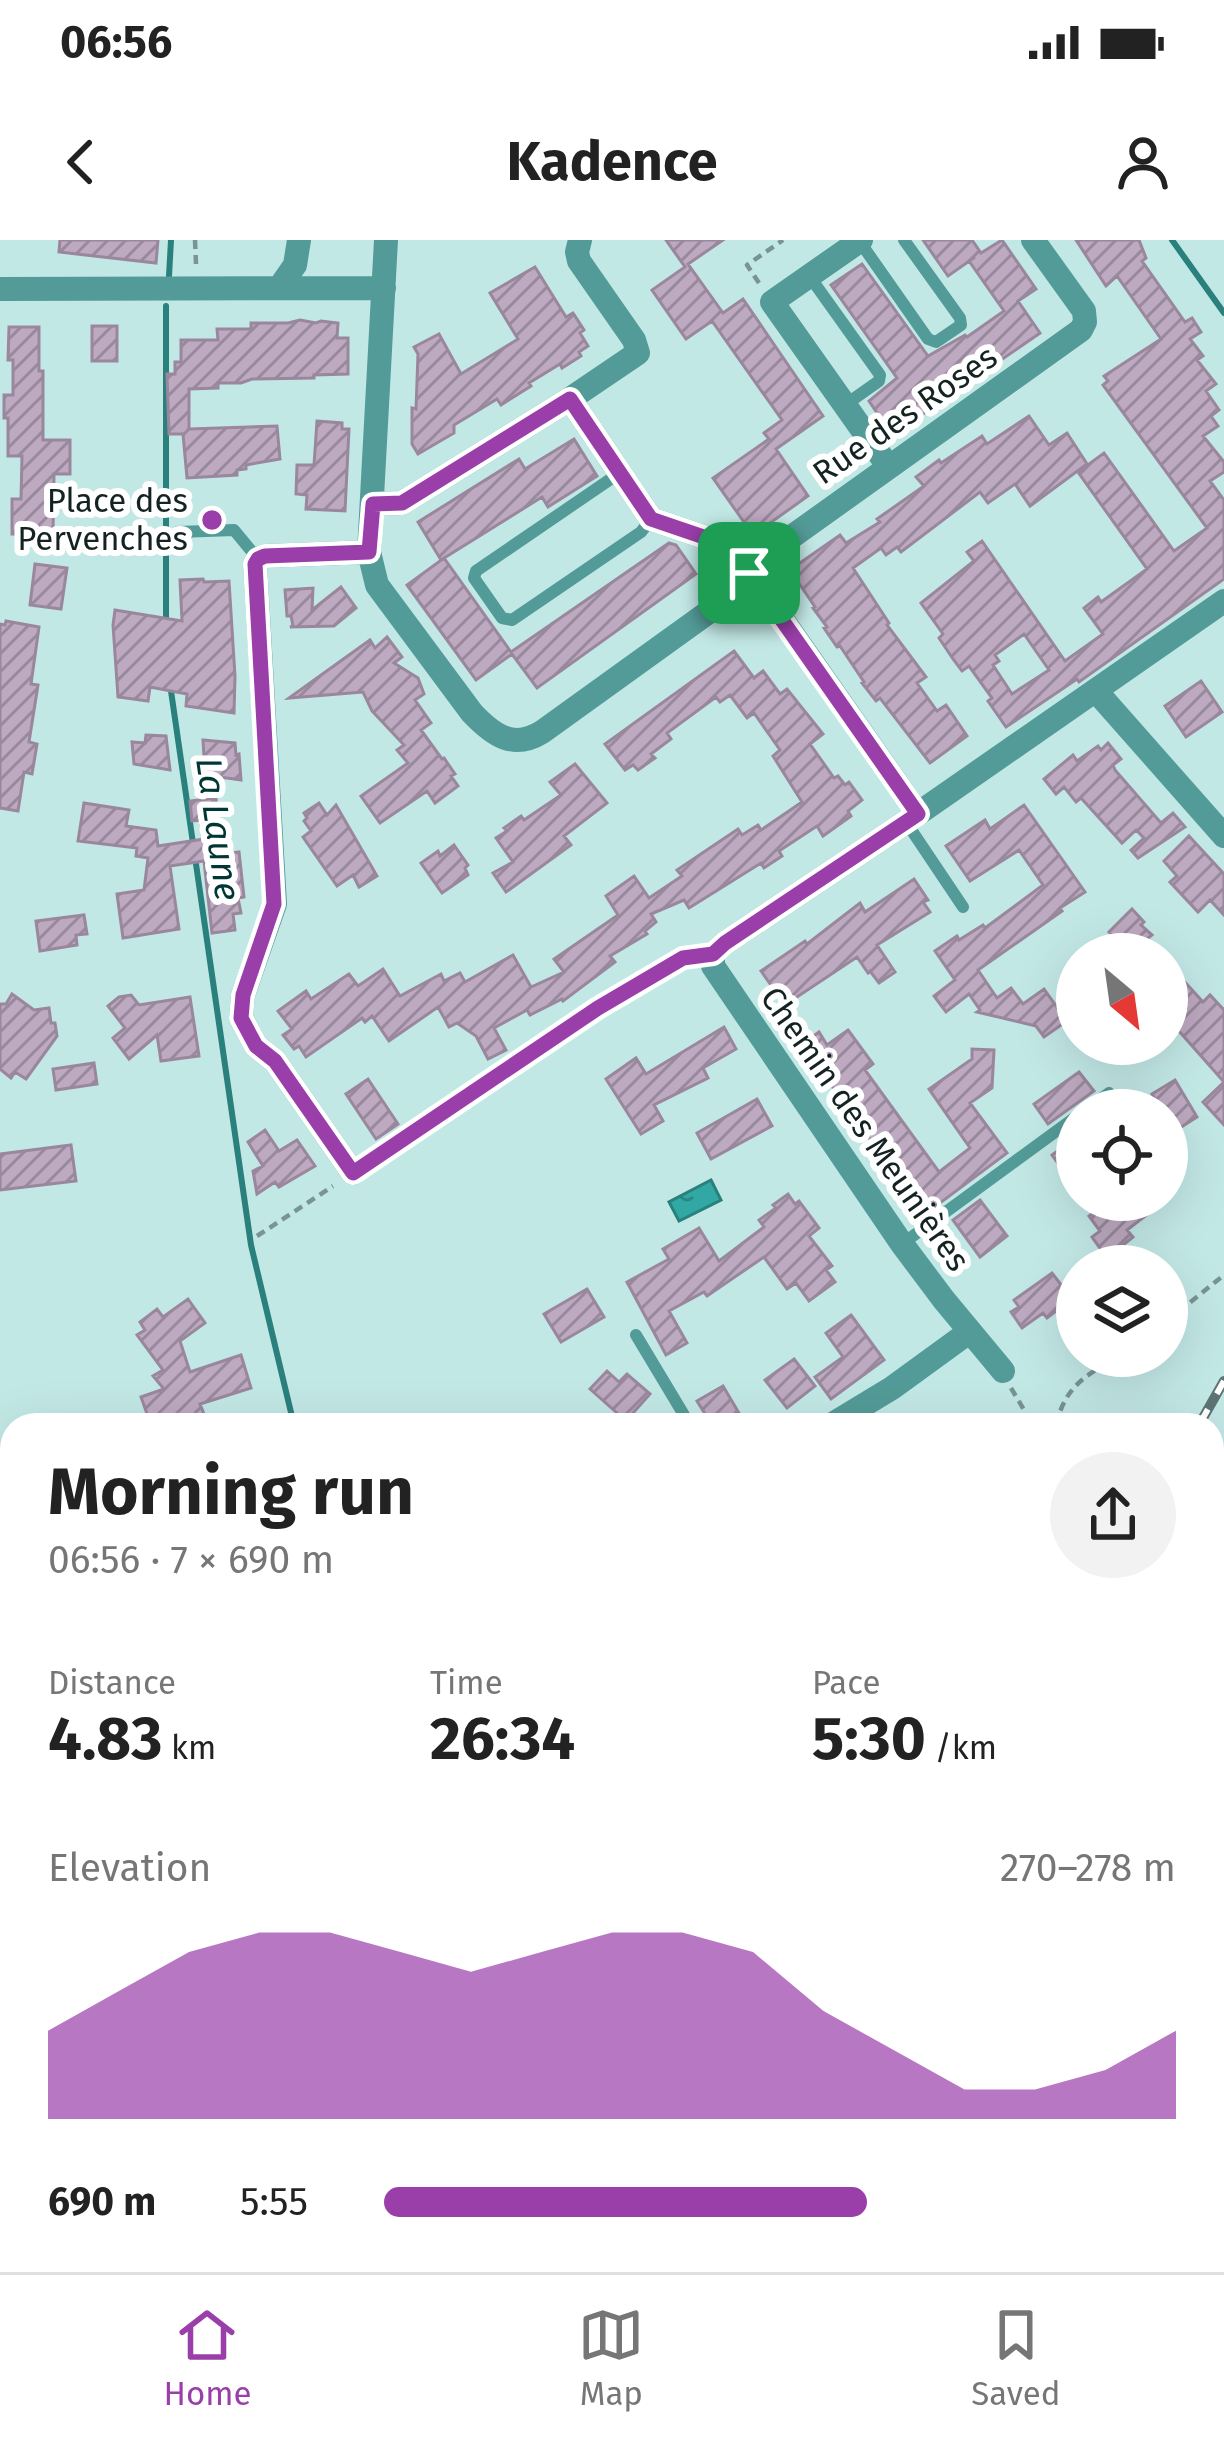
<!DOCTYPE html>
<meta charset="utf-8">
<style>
:root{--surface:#fff;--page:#f2f2f2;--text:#222;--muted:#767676;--line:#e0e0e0;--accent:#9a3ea9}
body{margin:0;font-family:"Fira Sans",sans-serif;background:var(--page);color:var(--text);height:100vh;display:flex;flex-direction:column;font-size:45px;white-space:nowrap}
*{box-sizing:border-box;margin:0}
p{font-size:39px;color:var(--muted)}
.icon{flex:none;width:66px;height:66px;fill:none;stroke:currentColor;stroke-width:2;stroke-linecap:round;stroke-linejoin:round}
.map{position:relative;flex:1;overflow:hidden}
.side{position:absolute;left:0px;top:1173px;width:1224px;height:861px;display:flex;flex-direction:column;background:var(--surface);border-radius:36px 36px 0 0;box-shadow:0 12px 48px #0002}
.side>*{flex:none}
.needle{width:78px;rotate:151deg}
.fabs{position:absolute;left:1056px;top:693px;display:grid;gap:24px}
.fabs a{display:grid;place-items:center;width:132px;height:132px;border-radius:50%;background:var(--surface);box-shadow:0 12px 48px #0002;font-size:60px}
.pin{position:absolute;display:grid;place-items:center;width:102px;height:102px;color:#fff;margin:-51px;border-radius:24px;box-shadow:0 6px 18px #0006}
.round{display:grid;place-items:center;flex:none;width:126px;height:126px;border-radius:63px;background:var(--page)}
.headline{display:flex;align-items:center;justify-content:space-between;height:204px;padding:0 48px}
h1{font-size:66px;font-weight:700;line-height:90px}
.figures{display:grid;grid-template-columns:repeat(3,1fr);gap:18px;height:204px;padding:12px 48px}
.figures div{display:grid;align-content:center}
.figures b{font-size:60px;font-weight:700}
.figures small{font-size:33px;font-weight:400}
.figures p{font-size:33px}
.chart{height:336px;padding:24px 48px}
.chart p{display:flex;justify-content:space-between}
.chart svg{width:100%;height:216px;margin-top:12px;fill:var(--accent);opacity:.7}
ul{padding:0 48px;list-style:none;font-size:39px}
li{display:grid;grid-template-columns:192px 144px 1fr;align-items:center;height:90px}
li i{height:30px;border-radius:15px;background:var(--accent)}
.status{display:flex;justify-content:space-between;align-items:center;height:84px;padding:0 60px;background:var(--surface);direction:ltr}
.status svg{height:33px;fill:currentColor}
header{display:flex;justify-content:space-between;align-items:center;height:156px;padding:0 48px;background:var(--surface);font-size:54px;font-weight:700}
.tabs{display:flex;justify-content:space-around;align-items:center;height:168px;border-top:3px solid var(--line);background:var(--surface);font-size:33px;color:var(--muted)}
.tabs a{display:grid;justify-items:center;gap:6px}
.tabs .selected{color:var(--accent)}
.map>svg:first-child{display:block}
.green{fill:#8dd5d2}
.water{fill:url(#water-ripples);stroke:#29807d;stroke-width:3}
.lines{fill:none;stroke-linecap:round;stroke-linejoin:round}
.stream{stroke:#29807d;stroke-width:6}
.building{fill:url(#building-hatch);stroke:#9a879d;stroke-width:3;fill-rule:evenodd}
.path{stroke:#789493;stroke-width:4.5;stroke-dasharray:9 6;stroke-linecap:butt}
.service{stroke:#539b98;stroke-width:12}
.minor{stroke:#539b98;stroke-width:24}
.rail-casing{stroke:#5c7473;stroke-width:10}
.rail{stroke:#fff;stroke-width:6;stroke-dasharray:18;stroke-linecap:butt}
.route-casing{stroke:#fff;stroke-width:24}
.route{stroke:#9a3ea9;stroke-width:15}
.poi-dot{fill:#9a3ea9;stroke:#fff;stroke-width:4.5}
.labels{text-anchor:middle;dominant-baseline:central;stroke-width:12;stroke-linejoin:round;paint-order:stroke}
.street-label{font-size:33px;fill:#142222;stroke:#fff}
.poi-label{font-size:33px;fill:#142222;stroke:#fff;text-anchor:end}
.water-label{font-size:36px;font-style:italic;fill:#003735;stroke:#fff}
</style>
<div class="status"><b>06:56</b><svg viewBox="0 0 49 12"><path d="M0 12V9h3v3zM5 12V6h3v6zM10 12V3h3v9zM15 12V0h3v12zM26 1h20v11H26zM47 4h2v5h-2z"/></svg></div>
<header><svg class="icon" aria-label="back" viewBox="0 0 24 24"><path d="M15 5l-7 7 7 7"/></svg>Kadence<svg class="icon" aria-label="person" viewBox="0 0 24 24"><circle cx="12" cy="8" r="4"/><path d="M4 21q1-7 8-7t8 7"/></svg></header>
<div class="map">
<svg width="1224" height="2032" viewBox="0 0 1224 2032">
<defs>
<pattern id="water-ripples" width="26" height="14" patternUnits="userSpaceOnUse" patternTransform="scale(3)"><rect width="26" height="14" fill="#32a8a4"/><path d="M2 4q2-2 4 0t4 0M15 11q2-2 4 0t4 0" fill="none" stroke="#298885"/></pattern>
<pattern id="building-hatch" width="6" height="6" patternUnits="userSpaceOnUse" patternTransform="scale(3)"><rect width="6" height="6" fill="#bda9c0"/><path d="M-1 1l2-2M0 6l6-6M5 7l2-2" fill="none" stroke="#98899c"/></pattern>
</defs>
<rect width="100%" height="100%" fill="#c2e8e6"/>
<!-- green -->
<path class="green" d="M509,2022H767L763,2032H512Z"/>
<!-- water -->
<path class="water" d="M711,940L721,960L679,981L669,962Z"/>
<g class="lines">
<!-- stream -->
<path class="stream" d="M1172,0L1224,73
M169,36L171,0
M166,383V66
M170,444L251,1005L294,1185
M0,1424L12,1423
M579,2032L580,2024"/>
</g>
<!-- building -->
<path class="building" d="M60,0H158L156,23L59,12Z
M666,0H723L688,24L723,73L743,59L823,176L776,209L808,256L753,295L713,238L769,199L764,193L782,180L712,81L686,99L652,50L685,27Z
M923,0H972L981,13L1002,0L1036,49L1018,61L1040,93L897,192H890L869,161L897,138L831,45L862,24L928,116L965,95L967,97L1004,71L969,21L975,17L948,36Z
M1076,0H1139L1146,18L1142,21L1185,82L1192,78L1201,92L1190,99L1203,116L1197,120L1216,144L1206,151L1219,170L1211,176L1218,186L1203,196L1224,222V232L1210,241L1224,260V339L1079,442L1077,439L1006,487L988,461L992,458L969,426L962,431L953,419L939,398L943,394L921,363L974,321L967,312L982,301L1065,421L1103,394L1084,368L1098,357L1101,362L1147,329L1078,232L1104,213L1174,311L1207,288L1103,145L1108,141L1104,136L1161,99L1117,36L1106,46ZM1024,394L1049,430L1012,454L993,425L999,421L995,415Z
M535,27L566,77L573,73L584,90L580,93L588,106L579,112L581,116L562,128L560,124L529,143L531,146L501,165L497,159L454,185V193L418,214L412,204V168L416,169L418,114L414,107L439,94L461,134L518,99L490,53Z
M300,80L316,83L321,81L338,83L337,98H348V134L314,135V138L252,139L241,143H218V148L189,149V189L277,186L280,219L246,225V229L237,230V235L187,238L183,194H169L167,134H175V122H181V100H218L217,89H251V83H288Z
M92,86H117V121H92Z
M9,87H39V131H43V200H70V234H54L53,294H12V259H21L22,216H8V178H4V155H13V120H8Z
M1029,176L1049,205L1067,193L1087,224L1030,266L1015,244L988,263L980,252L901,312L897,307L886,315L881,308L853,328L889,383L887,385L926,437L917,443L937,471L946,465L967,496L930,523L880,458L876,461L862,443L864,442L840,406L837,407L824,388L827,387L813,368L815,367L790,330L840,295L846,303L880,282L877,279L924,246L916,237L939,220L941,223L982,196L987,204Z
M317,181L342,183V189H349L345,271L306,269L307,255L296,254L297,225H314Z
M574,199L597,236L548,267L542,257L441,320L418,282L519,219L525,229Z
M669,303L676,305L696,334L537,448L512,414L476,440L407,345L444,318L511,412Z
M35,324L67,328L61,369L30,365Z
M203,339L204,342L229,341L235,436L234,473L186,466L187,454L150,447L148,461L118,457L113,385L115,370L182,381L180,340Z
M341,347L356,368L334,386L290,387L293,386L291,376H287L285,350L313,348L312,370Z
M6,381L39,387L31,444L38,445L29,502L37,504L32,534L24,532L18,571L0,568V384L5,385Z
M387,397L402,417L394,423L418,438L424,454L415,460L431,483L421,490L442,519L444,518L455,534L451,536L458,546L435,563L427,551L380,583L361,556L408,523L397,510L404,505L372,471L363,452L289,458L370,400L375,408Z
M734,411L754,438L763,431L780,454L787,449L823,494L810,504L834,538L838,536L845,545L849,542L862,560L848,571L851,576L823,596L817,586L779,611L782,616L764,628L761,623L689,668L684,660L651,674L656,682L645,691L647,694L610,716L615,722L563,761L562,759L530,775L527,770L494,788L506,810L488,819L476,796L457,783L449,787L438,767L389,801L372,776L365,782L362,778L306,817L299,806L294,809L283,795L292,789L278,771L306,751L311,759L349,734L358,746L383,729L400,756L441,734L444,741L460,733L465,742L513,715L531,747L564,732L554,719L618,675L606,656L634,636L649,658L682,636L677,630L738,589L742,595L758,585L761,590L802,562L773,516L780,510L754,473L747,478L730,455L720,462L716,457L667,493L671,499L651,514L655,518L638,530L633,525L625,530L605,504Z
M1201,441L1222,472L1186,497L1165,466Z
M146,495L166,496L170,530L134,524L132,502L145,503Z
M203,500L235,503L236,515L239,514L241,540L205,535Z
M1108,503L1121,519L1113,525L1115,530L1161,583L1173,573L1185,587L1138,618L1131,610L1144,598L1136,590L1122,603L1081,558L1076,562L1064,547L1056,554L1044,539L1073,515L1077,521L1098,506L1101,510Z
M575,524L607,563L564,596L571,605L506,652L493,633L513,622L496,598L507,591L504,588L521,576L524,580L561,555L550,542Z
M216,558L217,579L192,581L190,561Z
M84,563L129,570L126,586L156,590L158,606L204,599L206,616L239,612L244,657L238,658L241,673L233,674L235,690L212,693L204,621L170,626L179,689L123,698L117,654L144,650L148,618L136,616L137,608L78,601Z
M319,563L327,575L336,565L377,636L359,647L353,635L337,646L303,597L311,591L304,581L307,578L304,573Z
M1024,565L1085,652L1060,668L1062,671L978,730L997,758L1011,748L1023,764L1044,749L1067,781L1044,797L1036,786L977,772L980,770L969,754L946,772L934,756L955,740L935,711L957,696L959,700L983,685L985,688L1043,645L1019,610L970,641L946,606L985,580L990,589Z
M1189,596L1224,634V675L1210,660L1198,672L1170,642L1177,636L1164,621Z
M454,605L468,625L465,628L468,635L442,653L421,623L438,611L440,616Z
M914,639L928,660L923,662L930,672L877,705L895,732L879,743L870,731L868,733L857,717L785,765L761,731L805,701L807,704L860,663L865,672Z
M1132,669L1144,682L1141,685L1152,695L1143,702L1155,714H1123L1113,703L1117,700L1109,692Z
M84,675L87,694L76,695L77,705L40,711L36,681Z
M1174,730L1203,762L1210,755L1224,770V842L1171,782L1186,768L1167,746V736Z
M12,754L34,770L49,768L51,783H55L57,796L26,839L15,832L11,838L0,829V764H6Z
M131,755L139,765L190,757L199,816L161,821L157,795L129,819L113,798L125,788L108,766L119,757Z
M724,787L736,809L703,828L708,838L654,865L663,881L641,894L606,839L636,818L646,834Z
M848,790L873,824L865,830L939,932L970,908L929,849L972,819V809L994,810L992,848L970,863L1007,913L928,972L917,958L914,961L826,838L821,841L798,807L819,792L827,805Z
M94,823L97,844L56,850L53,829Z
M1079,832L1094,851L1048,884L1034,864Z
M368,839L398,884L376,899L346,854Z
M1175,840L1197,877L1167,896V870H1162L1152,854Z
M1224,842V885L1203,862Z
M757,859L772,886L711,919L697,893Z
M1077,889V949L1052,915L1063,907L1060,902Z
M265,890L279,911L297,900L315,926L279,947L275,942L257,954L253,931L263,926L248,902Z
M71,905L76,941L0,950V914Z
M788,954L795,964L799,961L819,988L809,996L832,1026L826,1030L835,1042L809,1061L796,1043L787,1049L764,1017L707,1056L704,1052L669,1071L687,1103L666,1115L627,1042L669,1019L663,1009L699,988L719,1021L764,987L759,980L776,968L773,965Z
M980,960L1007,996L980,1017L953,980Z
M1110,960H1166L1127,990L1133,997L1107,1018L1092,997L1100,991L1089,976Z
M1052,1033L1072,1059L1047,1078L1043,1073L1022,1088L1011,1072L1019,1067L1014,1060Z
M587,1049L604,1077L561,1102L544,1074Z
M188,1059L205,1083L180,1101L190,1132L241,1115L251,1148L200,1164L204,1174L168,1185H151L141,1157L164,1149L153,1136L163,1130L137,1095L145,1090L140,1082L157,1069L163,1077Z
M851,1075L884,1120L831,1159L815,1137L843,1117L826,1093Z
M794,1119L815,1146L787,1168L765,1140Z
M607,1131L619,1142L627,1134L650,1154L626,1181L590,1149Z
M723,1146L733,1163L746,1185H712L697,1161Z"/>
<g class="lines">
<!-- path -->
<path class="path" d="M195,0L196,24
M759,43L747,25L783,0
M373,920L458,863
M257,996L333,946
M1167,1081L1224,1035
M1011,1148L1033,1185
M1056,1185C1066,1145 1084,1138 1117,1116
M0,1407H12
M600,2022L610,2032
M727,2032L732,2022"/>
<!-- service -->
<path class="service" d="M860,2L928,99L936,102L961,85L960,78L904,0
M810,37L880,135L879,141L845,165
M618,234L476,331L474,338L502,378L512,380L641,292L651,279
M178,292L234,290L258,319
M906,582L963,667
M473,853L598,768L683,718L712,714
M1086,870L1109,853
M902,1004L1077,876
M636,1095L690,1185
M0,1561L12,1576
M0,1759L12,1747
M322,2032L347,2022"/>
<!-- minor -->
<path class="minor" d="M386,0L369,312L377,345L472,473C493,495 513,510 542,492L735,353L762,318L1081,90L1085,82L1084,71L1033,0
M861,0L772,62L888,226
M279,48L295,25L299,0
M0,49L384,48
M570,159L651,279L742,310L750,333L918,574
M373,264L402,263L570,159L638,113L634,100L579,21L577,12L580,0
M1096,451L1224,596
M353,933L275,821L256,806L241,778L243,755L275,664L255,324L258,319L265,316L369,312
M1003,1131L944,1060L902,1004L713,726V714L725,703L906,582L1224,361
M831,1185L892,1148L969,1092
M0,1307L12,1303
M0,1474L12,1497
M1212,1716L1224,1737
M285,2022L290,2032"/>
<!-- rail casing -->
<g class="rail-casing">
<path id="rail" d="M1199,1185L1224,1141
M815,2032L819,2022"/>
</g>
<!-- rail -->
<use href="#rail" class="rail"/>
</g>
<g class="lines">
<!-- route casing -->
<g class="route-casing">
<path id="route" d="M570,159L651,279L742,310L749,333L918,574L725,703L713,714L683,718L598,768L353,933L275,821L256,806L241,778L243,755L274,664L255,324L258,319L265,316L369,312L373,264L402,263Z"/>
</g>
<!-- route -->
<use href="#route" class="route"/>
</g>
<!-- markers -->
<circle class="poi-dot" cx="212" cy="280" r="12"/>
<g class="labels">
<!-- street labels -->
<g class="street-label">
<text transform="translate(905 175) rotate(-35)">Rue des Roses</text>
<text transform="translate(865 889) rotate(55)">Chemin des Meunières</text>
</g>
<!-- poi labels -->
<g class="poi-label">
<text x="188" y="261">Place des<tspan x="188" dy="38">Pervenches</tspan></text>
</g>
<!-- water labels -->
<g class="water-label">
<text transform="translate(218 589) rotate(82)">La Laune</text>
</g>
</g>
</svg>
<div class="fabs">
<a><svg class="needle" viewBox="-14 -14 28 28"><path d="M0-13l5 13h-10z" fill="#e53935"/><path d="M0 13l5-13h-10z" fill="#767676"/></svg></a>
<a><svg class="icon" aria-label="locate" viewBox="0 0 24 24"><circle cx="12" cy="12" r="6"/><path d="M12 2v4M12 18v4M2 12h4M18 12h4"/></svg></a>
<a><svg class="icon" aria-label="layers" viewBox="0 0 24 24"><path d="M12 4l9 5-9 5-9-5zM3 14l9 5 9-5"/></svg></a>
</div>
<div class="pin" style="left:749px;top:333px;background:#1e9e55"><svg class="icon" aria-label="arrive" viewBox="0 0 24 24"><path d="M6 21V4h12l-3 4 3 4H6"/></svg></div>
<section class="side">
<div class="headline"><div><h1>Morning run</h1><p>06:56 · 7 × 690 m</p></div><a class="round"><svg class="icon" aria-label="share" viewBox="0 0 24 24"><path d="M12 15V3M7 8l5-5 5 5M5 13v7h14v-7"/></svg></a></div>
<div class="figures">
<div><p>Distance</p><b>4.83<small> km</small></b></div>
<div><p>Time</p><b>26:34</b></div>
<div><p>Pace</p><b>5:30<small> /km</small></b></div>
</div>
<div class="chart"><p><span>Elevation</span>270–278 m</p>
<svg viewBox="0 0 160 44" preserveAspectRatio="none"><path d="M0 44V26L10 18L20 10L30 6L40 6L50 10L60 14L70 10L80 6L90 6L100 10L110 22L120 30L130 38L140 38L150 34L160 26V44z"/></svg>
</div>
<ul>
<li><b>690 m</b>5:55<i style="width:61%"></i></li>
</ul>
</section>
</div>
<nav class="tabs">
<a class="selected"><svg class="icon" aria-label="home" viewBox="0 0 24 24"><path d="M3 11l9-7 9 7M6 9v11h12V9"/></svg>Home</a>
<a><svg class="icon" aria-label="map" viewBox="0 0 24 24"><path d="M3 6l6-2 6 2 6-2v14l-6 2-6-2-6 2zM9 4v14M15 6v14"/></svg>Map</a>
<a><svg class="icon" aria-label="saved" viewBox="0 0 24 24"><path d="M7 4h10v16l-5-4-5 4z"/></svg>Saved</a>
</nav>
